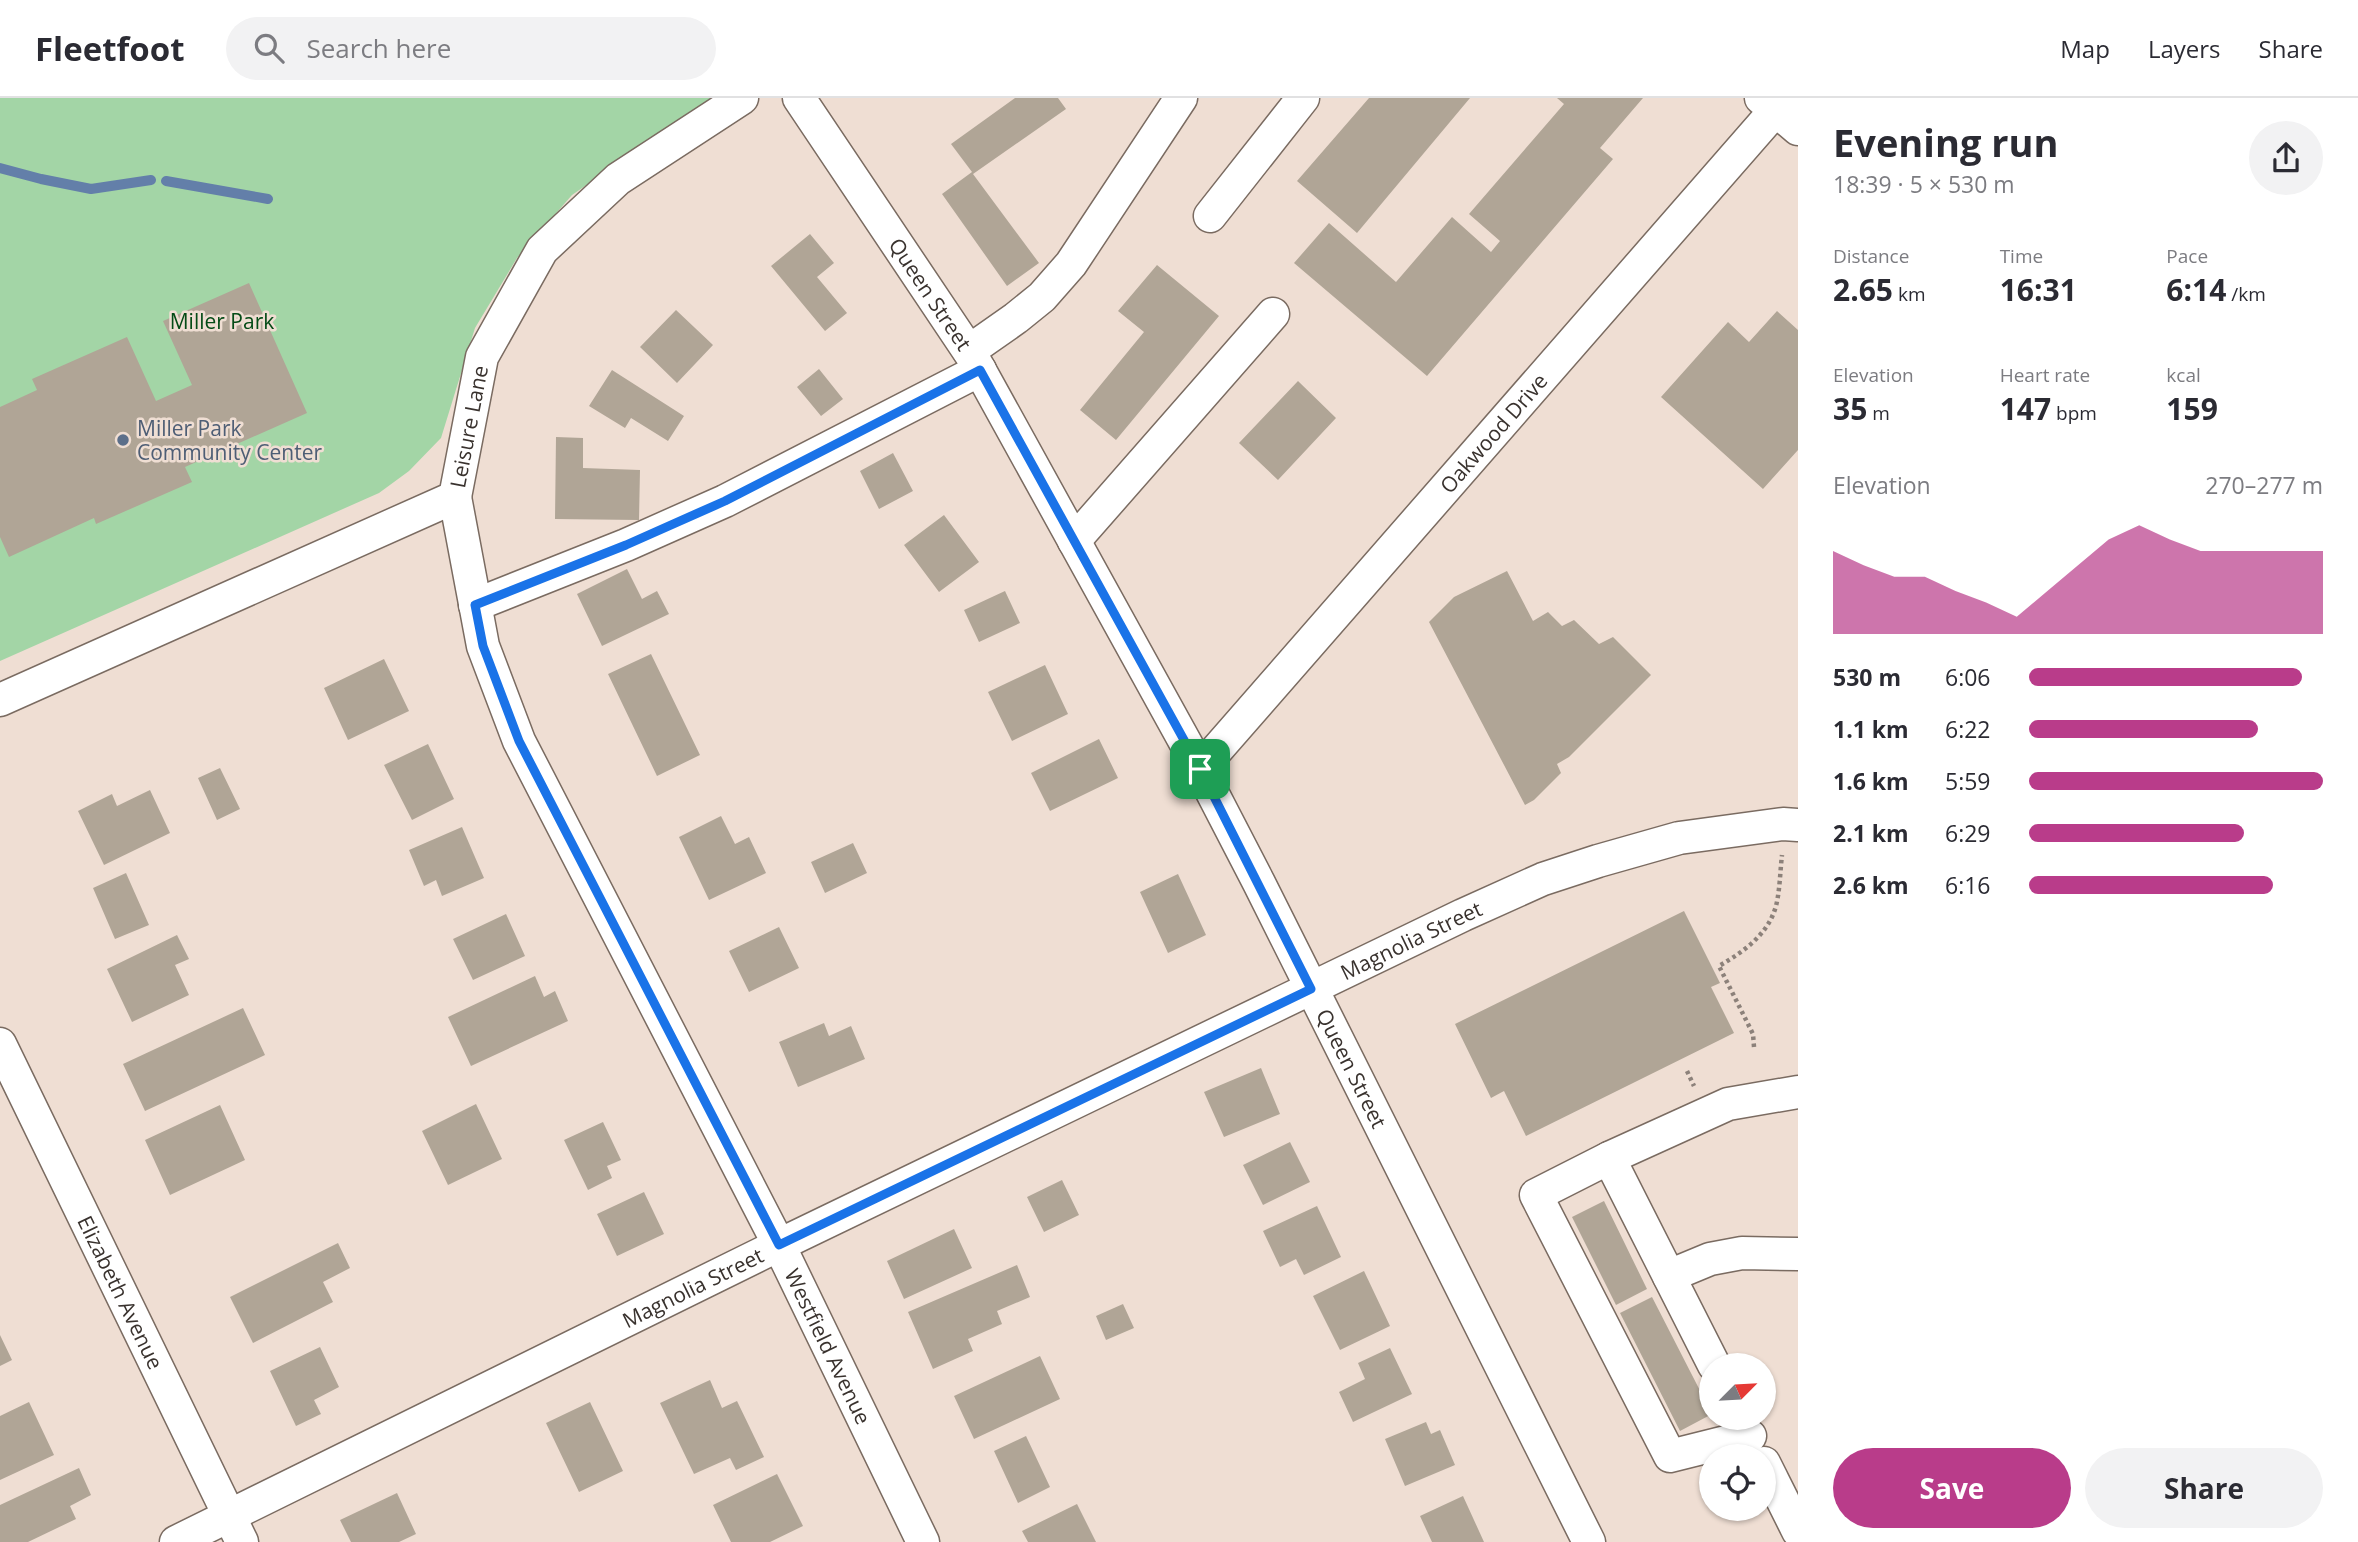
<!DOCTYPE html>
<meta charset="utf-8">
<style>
:root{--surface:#fff;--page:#f2f2f3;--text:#2b2b33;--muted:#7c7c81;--line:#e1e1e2;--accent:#b93c8a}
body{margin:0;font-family:"Open Sans",sans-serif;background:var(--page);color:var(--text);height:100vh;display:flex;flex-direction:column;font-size:26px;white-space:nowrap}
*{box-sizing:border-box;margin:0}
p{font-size:23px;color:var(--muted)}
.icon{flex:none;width:38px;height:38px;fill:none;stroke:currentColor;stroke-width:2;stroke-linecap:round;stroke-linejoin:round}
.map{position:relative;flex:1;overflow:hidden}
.panel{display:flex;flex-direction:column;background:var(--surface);width:560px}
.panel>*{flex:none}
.needle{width:46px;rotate:66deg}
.controls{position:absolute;left:1699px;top:1255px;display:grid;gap:14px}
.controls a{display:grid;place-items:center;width:77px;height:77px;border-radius:50%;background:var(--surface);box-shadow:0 2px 5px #0004;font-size:35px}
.pin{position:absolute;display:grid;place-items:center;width:60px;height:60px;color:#fff;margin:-30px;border-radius:14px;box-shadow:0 4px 10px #0006}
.round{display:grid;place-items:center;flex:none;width:74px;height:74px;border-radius:37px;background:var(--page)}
.summary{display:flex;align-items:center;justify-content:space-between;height:119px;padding:0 35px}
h1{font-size:38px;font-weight:700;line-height:52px}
.figures{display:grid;grid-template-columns:repeat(3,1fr);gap:10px;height:119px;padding:7px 35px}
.figures div{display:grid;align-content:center}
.figures b{font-size:30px;font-weight:700}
.figures small{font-size:19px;font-weight:400}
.figures p{font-size:19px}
.chart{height:196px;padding:14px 35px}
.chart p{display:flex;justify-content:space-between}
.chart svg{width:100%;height:126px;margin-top:7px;fill:var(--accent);opacity:.7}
.button{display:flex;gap:14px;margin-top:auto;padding:14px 35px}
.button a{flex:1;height:80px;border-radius:42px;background:var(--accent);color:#fff;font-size:28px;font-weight:700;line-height:80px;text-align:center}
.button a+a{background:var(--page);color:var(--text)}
ul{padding:0 35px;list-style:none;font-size:23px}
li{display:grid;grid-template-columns:112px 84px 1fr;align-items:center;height:52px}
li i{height:18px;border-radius:9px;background:var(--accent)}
header{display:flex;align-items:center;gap:42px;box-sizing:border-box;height:98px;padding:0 35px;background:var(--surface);border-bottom:2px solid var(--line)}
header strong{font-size:33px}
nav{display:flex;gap:38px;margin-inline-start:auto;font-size:24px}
.search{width:490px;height:63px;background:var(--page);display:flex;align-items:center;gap:18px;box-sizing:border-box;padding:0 24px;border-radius:38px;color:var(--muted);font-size:26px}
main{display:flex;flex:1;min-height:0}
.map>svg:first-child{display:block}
.green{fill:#a3d5a6}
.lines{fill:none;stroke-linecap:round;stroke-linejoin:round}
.stream{stroke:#637fa9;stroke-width:10}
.building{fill:#b0a596}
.minor-casing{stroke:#7a6b61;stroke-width:35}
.path{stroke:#8c817a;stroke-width:4.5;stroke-dasharray:3.5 3.5;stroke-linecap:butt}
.minor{stroke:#fff;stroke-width:32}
.route-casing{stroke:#fff;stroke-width:14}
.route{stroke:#1a73e8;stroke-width:9}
.service-dot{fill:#5c6f8a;stroke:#efded3;stroke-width:2.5}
.labels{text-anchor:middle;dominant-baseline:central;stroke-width:5;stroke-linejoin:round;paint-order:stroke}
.street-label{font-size:21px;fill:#39322e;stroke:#efded3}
.park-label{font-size:21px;fill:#044b16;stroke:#efded3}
.service-label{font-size:21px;fill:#4e5e75;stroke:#efded3;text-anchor:start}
</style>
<header>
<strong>Fleetfoot</strong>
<div class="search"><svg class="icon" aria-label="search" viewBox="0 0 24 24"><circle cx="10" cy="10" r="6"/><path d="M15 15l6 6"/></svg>Search here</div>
<nav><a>Map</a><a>Layers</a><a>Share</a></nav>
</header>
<main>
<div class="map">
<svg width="1798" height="1444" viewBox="0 0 1798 1444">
<rect width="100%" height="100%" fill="#efded3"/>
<!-- green -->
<path class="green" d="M0,0H712L572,97L517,160L475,230L441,340L409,373L379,395L0,563Z"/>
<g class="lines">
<!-- stream -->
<path class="stream" d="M0,70L41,81L91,91L151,82
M166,83L268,101"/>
</g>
<!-- building -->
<path class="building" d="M1015,0H1058L1066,11L973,76L1039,165L1007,188L942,96L972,74L951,46Z
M1369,0H1470L1357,135L1297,83Z
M1557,0H1643L1600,50L1613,61L1427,278L1294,165L1329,125L1396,184L1452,119L1491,154L1500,143L1469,116L1564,6Z
M810,136L834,165L817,179L847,215L825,233L771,168Z
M1157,167L1219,218L1116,342L1080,312L1144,234L1118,213Z
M249,185L307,315L185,369L192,384L96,426L94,420L9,459L0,439V309L37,292L32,281L127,239L156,303L192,287L163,223Z
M676,212L713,247L677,285L640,249Z
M1777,213L1798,232V352L1763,391L1661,299L1728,224L1749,244Z
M819,271L843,301L821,318L797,289Z
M612,272L684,318L668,343L631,320L625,330L589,308Z
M1298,283L1336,320L1278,382L1239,345Z
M556,339L583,340V370L640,372L639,422L555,421Z
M893,355L913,393L879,411L860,373Z
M944,417L979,464L939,494L904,447Z
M627,471L642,501L657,493L669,516L602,548L577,496Z
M1507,473L1533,523L1548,514L1562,528L1574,522L1599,546L1613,539L1651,577L1569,659L1557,666L1561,675L1534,702L1525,707L1429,524L1454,499Z
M1005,493L1020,525L979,544L964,512Z
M651,556L700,657L657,678L608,576Z
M384,561L409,613L348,642L324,590Z
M1045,567L1068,616L1012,643L988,594Z
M1099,641L1118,680L1050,713L1031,675Z
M428,646L454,701L412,722L384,667Z
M220,670L240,711L217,722L198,680Z
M150,692L170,735L104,767L78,713L112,696L117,708Z
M721,718L735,746L749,739L766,775L709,802L679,739Z
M462,729L484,780L442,798L436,782L424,788L409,752Z
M853,745L867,775L825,795L811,764Z
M126,775L149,827L115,841L93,790Z
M1178,776L1206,837L1168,855L1140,794Z
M1684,813L1720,885L1711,889L1734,935L1526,1038L1504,993L1491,1000L1455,926Z
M506,816L525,858L473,882L453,841Z
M779,829L799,870L749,894L729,853Z
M177,837L189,861L175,867L189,897L132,924L107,871Z
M535,878L544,899L555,893L568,923L471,968L448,919Z
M243,910L265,957L145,1013L123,966Z
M824,925L829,938L851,928L865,961L798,989L779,944Z
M1261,970L1280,1016L1224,1039L1204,994Z
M476,1006L502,1061L448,1087L422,1033Z
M220,1007L245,1062L170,1097L145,1042Z
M603,1024L621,1062L607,1068L612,1080L588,1092L564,1042Z
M1290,1044L1310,1084L1263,1107L1243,1067Z
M1062,1082L1079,1117L1044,1134L1027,1099Z
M644,1094L664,1136L617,1158L597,1116Z
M1604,1103L1647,1191L1616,1207L1572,1119Z
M1317,1108L1341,1159L1304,1177L1296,1161L1280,1169L1263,1133Z
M954,1131L972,1170L904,1201L887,1163Z
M338,1145L350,1170L323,1184L333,1204L253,1245L230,1199Z
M1017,1167L1030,1199L997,1213L1002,1226L968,1241L973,1253L933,1271L908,1214Z
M1364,1173L1390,1228L1340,1252L1313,1198Z
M1652,1199L1712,1316L1680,1333L1620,1215Z
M1123,1206L1134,1230L1106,1242L1096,1218Z
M0,1237L12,1262L0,1268Z
M320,1249L339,1289L314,1302L321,1316L296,1328L270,1273Z
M1390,1250L1412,1296L1353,1324L1339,1294L1365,1281L1358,1265Z
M1040,1258L1060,1301L974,1341L954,1298Z
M710,1282L722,1310L737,1303L764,1359L736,1372L730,1360L694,1376L660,1305Z
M29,1304L54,1357L0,1382V1318Z
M590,1304L623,1373L579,1394L546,1325Z
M1426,1324L1431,1336L1440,1332L1455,1367L1405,1388L1385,1341Z
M1026,1338L1050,1389L1018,1405L994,1353Z
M79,1370L91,1397L70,1408L76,1421L28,1444H0V1407Z
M777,1376L803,1428L770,1444H731L713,1407Z
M397,1395L416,1436L399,1444H351L340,1422Z
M1463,1398L1484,1444H1432L1420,1418Z
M1077,1406L1096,1444H1028L1022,1433Z"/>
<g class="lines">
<!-- minor casing -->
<g class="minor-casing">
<g id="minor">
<path id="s1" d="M799,0L972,258L1200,671L1259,785L1589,1444"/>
<path d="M1761,0L1798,31"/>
<path d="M1210,118L1303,0"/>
<path d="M969,253L1016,220L1042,199L1071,166L1181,0"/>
<path id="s2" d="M455,399L483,548L519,643L779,1147L923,1444"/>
<path d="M1074,443L1273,216"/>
<path d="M475,507L626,447L725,403L980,272"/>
<path id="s3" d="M0,602L455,399L482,259L542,152L618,81L742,0"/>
<path id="s4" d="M1200,671L1786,0"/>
<path id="s5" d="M0,946L242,1444"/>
<path d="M1609,1060L1714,1267"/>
<path d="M1669,1178L1710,1161L1742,1155L1798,1156"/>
<path d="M1750,1338L1670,1358L1536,1097L1609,1060L1728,1006L1798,994"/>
<path d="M1764,1365L1798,1433"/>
<path id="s6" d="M176,1444L779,1147L1463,817L1543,781L1598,763L1679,740L1783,726L1798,727"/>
</g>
</g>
<!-- path -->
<path class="path" d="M1754,949L1753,936L1719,868C1743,854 1768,837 1776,808C1780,792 1780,774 1782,757
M1687,973L1694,988"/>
<!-- minor -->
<use href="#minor" class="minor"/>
</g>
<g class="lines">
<!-- route casing -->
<g class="route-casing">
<path id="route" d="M980,272L1200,671L1311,891L779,1147L519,643L483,548L475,507L626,447L725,403Z"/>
</g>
<!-- route -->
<use href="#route" class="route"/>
</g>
<!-- markers -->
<circle class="service-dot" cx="123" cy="342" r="7"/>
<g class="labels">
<!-- street labels -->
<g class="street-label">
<text stroke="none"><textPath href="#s1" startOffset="236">Queen Street</textPath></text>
<text stroke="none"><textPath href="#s3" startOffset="570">Leisure Lane</textPath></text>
<text stroke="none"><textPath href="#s4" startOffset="446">Oakwood Drive</textPath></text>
<text stroke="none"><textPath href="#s6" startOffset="1374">Magnolia Street</textPath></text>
<text stroke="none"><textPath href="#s1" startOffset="1118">Queen Street</textPath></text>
<text stroke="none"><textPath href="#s6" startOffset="576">Magnolia Street</textPath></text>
<text stroke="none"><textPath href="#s5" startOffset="276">Elizabeth Avenue</textPath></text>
<text stroke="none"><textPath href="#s2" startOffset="933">Westfield Avenue</textPath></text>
</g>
<!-- park labels -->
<g class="park-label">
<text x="222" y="223">Miller Park</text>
</g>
<!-- service labels -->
<g class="service-label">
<text x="137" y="330">Miller Park<tspan x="137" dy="24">Community Center</tspan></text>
</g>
</g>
</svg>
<div class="controls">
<a><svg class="needle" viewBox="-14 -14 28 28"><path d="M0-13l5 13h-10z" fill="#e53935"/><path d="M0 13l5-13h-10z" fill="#7c7c81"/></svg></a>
<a><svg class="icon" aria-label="locate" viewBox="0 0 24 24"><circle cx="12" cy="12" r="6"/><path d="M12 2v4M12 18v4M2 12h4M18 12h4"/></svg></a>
</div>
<div class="pin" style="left:1200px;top:671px;background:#1e9e55"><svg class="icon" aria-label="arrive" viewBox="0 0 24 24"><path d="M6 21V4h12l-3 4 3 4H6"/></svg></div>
</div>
<section class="panel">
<div class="summary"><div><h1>Evening run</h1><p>18:39 · 5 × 530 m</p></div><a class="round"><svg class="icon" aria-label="share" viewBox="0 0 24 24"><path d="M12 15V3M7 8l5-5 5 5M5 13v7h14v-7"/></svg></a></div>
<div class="figures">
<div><p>Distance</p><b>2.65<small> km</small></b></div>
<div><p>Time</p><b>16:31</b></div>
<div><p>Pace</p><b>6:14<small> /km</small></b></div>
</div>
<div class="figures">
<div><p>Elevation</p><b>35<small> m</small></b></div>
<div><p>Heart rate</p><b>147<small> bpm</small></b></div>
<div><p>kcal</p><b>159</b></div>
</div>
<div class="chart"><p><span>Elevation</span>270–277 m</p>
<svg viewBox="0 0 160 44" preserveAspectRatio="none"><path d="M0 44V15L10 20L20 24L30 24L40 29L50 33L60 38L70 29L80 20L90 11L100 6L110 11L120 15L130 15L140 15L150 15L160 15V44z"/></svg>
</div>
<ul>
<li><b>530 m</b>6:06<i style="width:93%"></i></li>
<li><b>1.1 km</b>6:22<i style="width:78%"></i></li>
<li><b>1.6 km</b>5:59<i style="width:100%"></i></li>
<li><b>2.1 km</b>6:29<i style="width:73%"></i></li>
<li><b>2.6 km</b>6:16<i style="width:83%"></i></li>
</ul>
<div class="button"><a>Save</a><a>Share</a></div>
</section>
</main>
